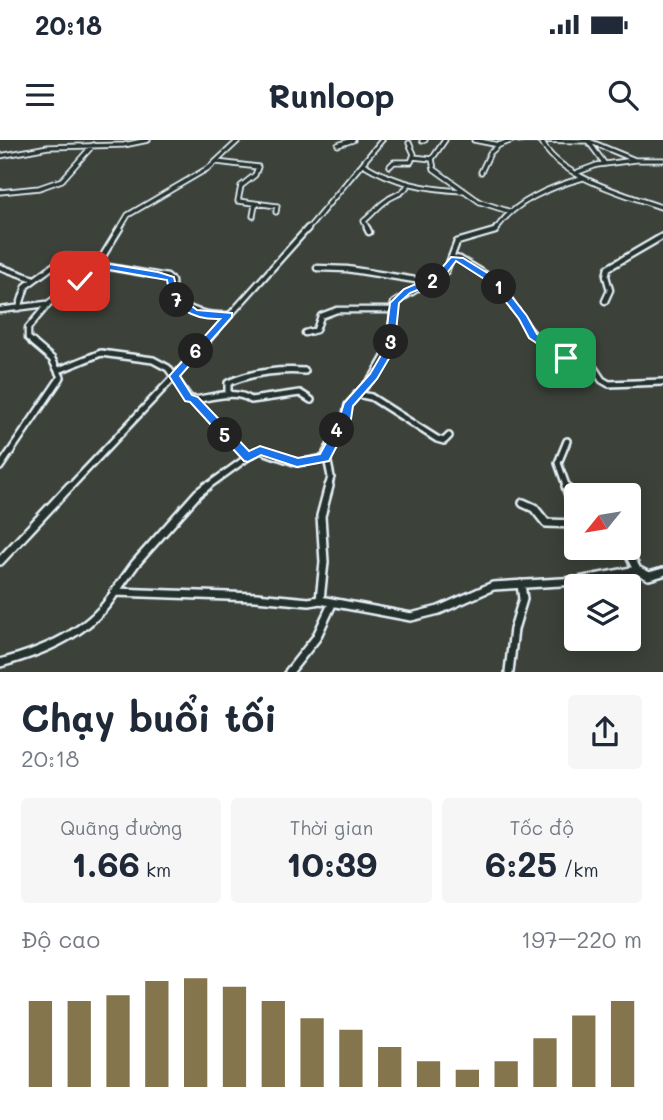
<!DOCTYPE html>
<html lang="vi">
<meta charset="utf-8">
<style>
:root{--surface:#fff;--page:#f6f6f7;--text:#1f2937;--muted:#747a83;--accent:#84754c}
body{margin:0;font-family:Mali,sans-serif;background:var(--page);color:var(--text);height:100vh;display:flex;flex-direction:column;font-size:26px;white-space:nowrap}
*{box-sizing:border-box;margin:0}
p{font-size:23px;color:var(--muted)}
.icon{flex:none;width:38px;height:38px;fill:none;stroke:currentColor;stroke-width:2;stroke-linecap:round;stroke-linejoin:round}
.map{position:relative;height:532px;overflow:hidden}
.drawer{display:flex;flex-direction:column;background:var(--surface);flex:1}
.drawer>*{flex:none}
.needle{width:46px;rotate:240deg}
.tools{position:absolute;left:564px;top:343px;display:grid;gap:14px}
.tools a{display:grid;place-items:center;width:77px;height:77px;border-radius:7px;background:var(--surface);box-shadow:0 4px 18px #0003;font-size:35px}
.pin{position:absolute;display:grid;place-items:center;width:60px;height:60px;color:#fff;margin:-30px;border-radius:14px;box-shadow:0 4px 10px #0006}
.km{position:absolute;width:35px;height:35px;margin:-18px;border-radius:50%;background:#222;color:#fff;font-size:19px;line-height:35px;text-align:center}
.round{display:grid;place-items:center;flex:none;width:74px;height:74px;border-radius:7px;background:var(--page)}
.overview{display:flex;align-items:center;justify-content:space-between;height:119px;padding:0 21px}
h1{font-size:38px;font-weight:800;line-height:52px}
.metrics{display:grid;grid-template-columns:repeat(3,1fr);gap:10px;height:119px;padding:7px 21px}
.metrics div{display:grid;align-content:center;border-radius:7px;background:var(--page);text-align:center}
.metrics b{font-size:35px;font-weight:800}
.metrics small{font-size:19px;font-weight:400}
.metrics p{font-size:19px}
.chart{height:196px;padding:14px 21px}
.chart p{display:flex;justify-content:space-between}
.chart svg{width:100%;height:126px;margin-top:7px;stroke:var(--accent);stroke-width:6}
.status{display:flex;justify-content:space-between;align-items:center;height:49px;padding:0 35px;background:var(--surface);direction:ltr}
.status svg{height:19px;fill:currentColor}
header{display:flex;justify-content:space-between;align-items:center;height:91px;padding:0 21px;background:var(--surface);font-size:32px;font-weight:800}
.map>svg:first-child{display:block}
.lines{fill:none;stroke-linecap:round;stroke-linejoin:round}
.minor-far3-casing{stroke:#e8f1f8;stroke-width:7}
.minor-far2-casing{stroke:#e8f1f8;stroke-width:9}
.minor-far1-casing{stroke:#e8f1f8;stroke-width:10}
.minor-casing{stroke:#e8f1f8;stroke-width:12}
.minor-far3{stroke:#26332d;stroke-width:3.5}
.minor-far2{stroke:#26332d;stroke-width:4.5}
.minor-far1{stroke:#26332d;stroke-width:5}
.minor{stroke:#26332d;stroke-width:7}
.route{fill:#1a73e8;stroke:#fff;stroke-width:2}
</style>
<div class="status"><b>20:18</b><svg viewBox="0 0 49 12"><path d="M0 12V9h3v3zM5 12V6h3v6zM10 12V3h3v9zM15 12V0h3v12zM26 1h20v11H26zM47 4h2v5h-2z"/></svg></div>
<header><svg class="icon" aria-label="menu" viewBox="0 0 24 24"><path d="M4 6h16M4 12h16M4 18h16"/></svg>Runloop<svg class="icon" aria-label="search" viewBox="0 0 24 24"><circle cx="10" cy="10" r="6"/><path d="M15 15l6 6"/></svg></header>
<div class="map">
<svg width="663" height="532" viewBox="0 0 663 532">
<rect width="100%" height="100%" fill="#3c423a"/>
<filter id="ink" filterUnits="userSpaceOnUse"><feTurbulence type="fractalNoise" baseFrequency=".0143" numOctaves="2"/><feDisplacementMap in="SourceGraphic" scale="14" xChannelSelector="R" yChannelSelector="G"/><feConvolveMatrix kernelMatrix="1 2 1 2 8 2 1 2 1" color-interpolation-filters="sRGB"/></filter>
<g filter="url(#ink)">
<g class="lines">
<!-- minor-far3 casing -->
<g class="minor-far3-casing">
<path id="minor-far3" d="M445,0L432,19L434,29L480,62L511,72
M474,0L499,5L513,0
M519,0L589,1L635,20H663
M541,0C556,37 628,55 663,68
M422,1L425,0
M588,1L605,24
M338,5L353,0
M0,16L48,7L124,5L148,0
M413,17L432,19
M217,22L258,27L255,35L241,46L238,61L277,66L276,72
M363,24C394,43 426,49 462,51
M390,26L394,22H411L414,14L409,3
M481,32L490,13L499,5
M578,32L597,25L635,20
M0,52L39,48L62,40L93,5
M253,76L255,65
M119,90L128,75L210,27L239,0
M307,90L382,0
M368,90L364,81C373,74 378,66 386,61C395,53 400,57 409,44
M496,90C512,62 553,46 583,38"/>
</g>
<!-- minor-far2 casing -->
<g class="minor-far2-casing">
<path id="minor-far2" d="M367,88L369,92
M454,118L460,119C472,127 488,134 497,144C515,162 524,192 545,203
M98,125L167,137L172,141L173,156C189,172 206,176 228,175
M0,127L34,139
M317,128L347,129L428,142
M605,161L610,150L606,136L608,128L663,96
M19,168L26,146L65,117L102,118
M0,170L46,164
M305,193L316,190L321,176L337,170H391
M34,203L28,198V188L49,163L95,129L120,88
M205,203L308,88
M390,203L394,163L446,131L457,102L495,91L497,88"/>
</g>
<!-- minor-far1 casing -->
<g class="minor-far1-casing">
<path id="minor-far1" d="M542,202L573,224L594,228L602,240L609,244L663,242
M59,230L101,213L153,220L168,228L189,258L194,260L248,317L205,348
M357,254L371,257L437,299L444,301L449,296
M228,255V243C253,232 278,229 305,231
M194,260C212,257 236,249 251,260L300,253L311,260
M248,317L260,310L297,323L325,318
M0,327L61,237L52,219L32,202
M69,348L207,202
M328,348L331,337L326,313L345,279L348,265L374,236L389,210L390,202
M567,348L558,323L567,301"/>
</g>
<!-- minor casing -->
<g class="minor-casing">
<path id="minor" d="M566,346L576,376
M523,363L534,368L546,383L576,384
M626,408L637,430
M0,421L70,346
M115,452L135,424L198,353L207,346
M320,460L324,422L321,376L329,346
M0,523C42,512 92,491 115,452L256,457L309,462L320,460L411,477L439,470L493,446L579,441L637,430L649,436L663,432
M289,532L316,498L332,464
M509,532L514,489L523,459L521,444"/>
</g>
<!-- minor-far3 -->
<use href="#minor-far3" class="minor-far3"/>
<!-- minor-far2 -->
<use href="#minor-far2" class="minor-far2"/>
<!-- minor-far1 -->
<use href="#minor-far1" class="minor-far1"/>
<!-- minor -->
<use href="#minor" class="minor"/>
</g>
</g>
<!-- route -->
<path class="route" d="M451,117L463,118L499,140L527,176L537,194L570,216V220H562L529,198L519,179L492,144L456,121L442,140L410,153L399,163L394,210L377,239L353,266L351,279L329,321L297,327L261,315L248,322L244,321L190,262L185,261L169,236L220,179C193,180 171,168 167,140L99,128L83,143L75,141L97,122L158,132L174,137L178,155L197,170L232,173V177L180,236L192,255L198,257L249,311L260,306L298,318L320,314L339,279L344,263L370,234L384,210L390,163L404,149L435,136Z"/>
</svg>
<div class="tools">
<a><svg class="needle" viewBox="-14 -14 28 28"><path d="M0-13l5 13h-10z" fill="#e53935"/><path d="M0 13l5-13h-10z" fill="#747a83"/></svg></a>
<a><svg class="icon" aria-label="layers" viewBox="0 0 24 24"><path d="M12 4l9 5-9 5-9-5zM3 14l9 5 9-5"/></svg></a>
</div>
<div class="pin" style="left:566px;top:218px;background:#1e9e55"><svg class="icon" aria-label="arrive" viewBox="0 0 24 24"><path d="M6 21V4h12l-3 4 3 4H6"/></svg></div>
<div class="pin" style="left:80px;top:141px;background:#d93025"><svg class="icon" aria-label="check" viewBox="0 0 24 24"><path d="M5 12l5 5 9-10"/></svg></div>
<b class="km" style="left:499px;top:147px">1</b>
<b class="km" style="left:433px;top:141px">2</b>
<b class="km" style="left:391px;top:202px">3</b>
<b class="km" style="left:337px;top:290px">4</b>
<b class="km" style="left:225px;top:295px">5</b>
<b class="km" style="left:196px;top:211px">6</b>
<b class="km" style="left:177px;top:160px">7</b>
</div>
<section class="drawer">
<div class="overview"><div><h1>Chạy buổi tối</h1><p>20:18</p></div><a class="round"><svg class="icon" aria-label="share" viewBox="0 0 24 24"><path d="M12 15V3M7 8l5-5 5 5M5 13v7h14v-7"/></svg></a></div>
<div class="metrics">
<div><p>Quãng đường</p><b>1.66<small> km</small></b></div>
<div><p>Thời gian</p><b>10:39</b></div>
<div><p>Tốc độ</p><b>6:25<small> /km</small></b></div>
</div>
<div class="chart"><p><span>Độ cao</span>197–220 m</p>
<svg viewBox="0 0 160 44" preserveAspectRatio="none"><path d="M5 44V14M15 44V14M25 44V12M35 44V7M45 44V6M55 44V9M65 44V14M75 44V20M85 44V24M95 44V30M105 44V35M115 44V38M125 44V35M135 44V27M145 44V19M155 44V14"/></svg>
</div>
</section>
